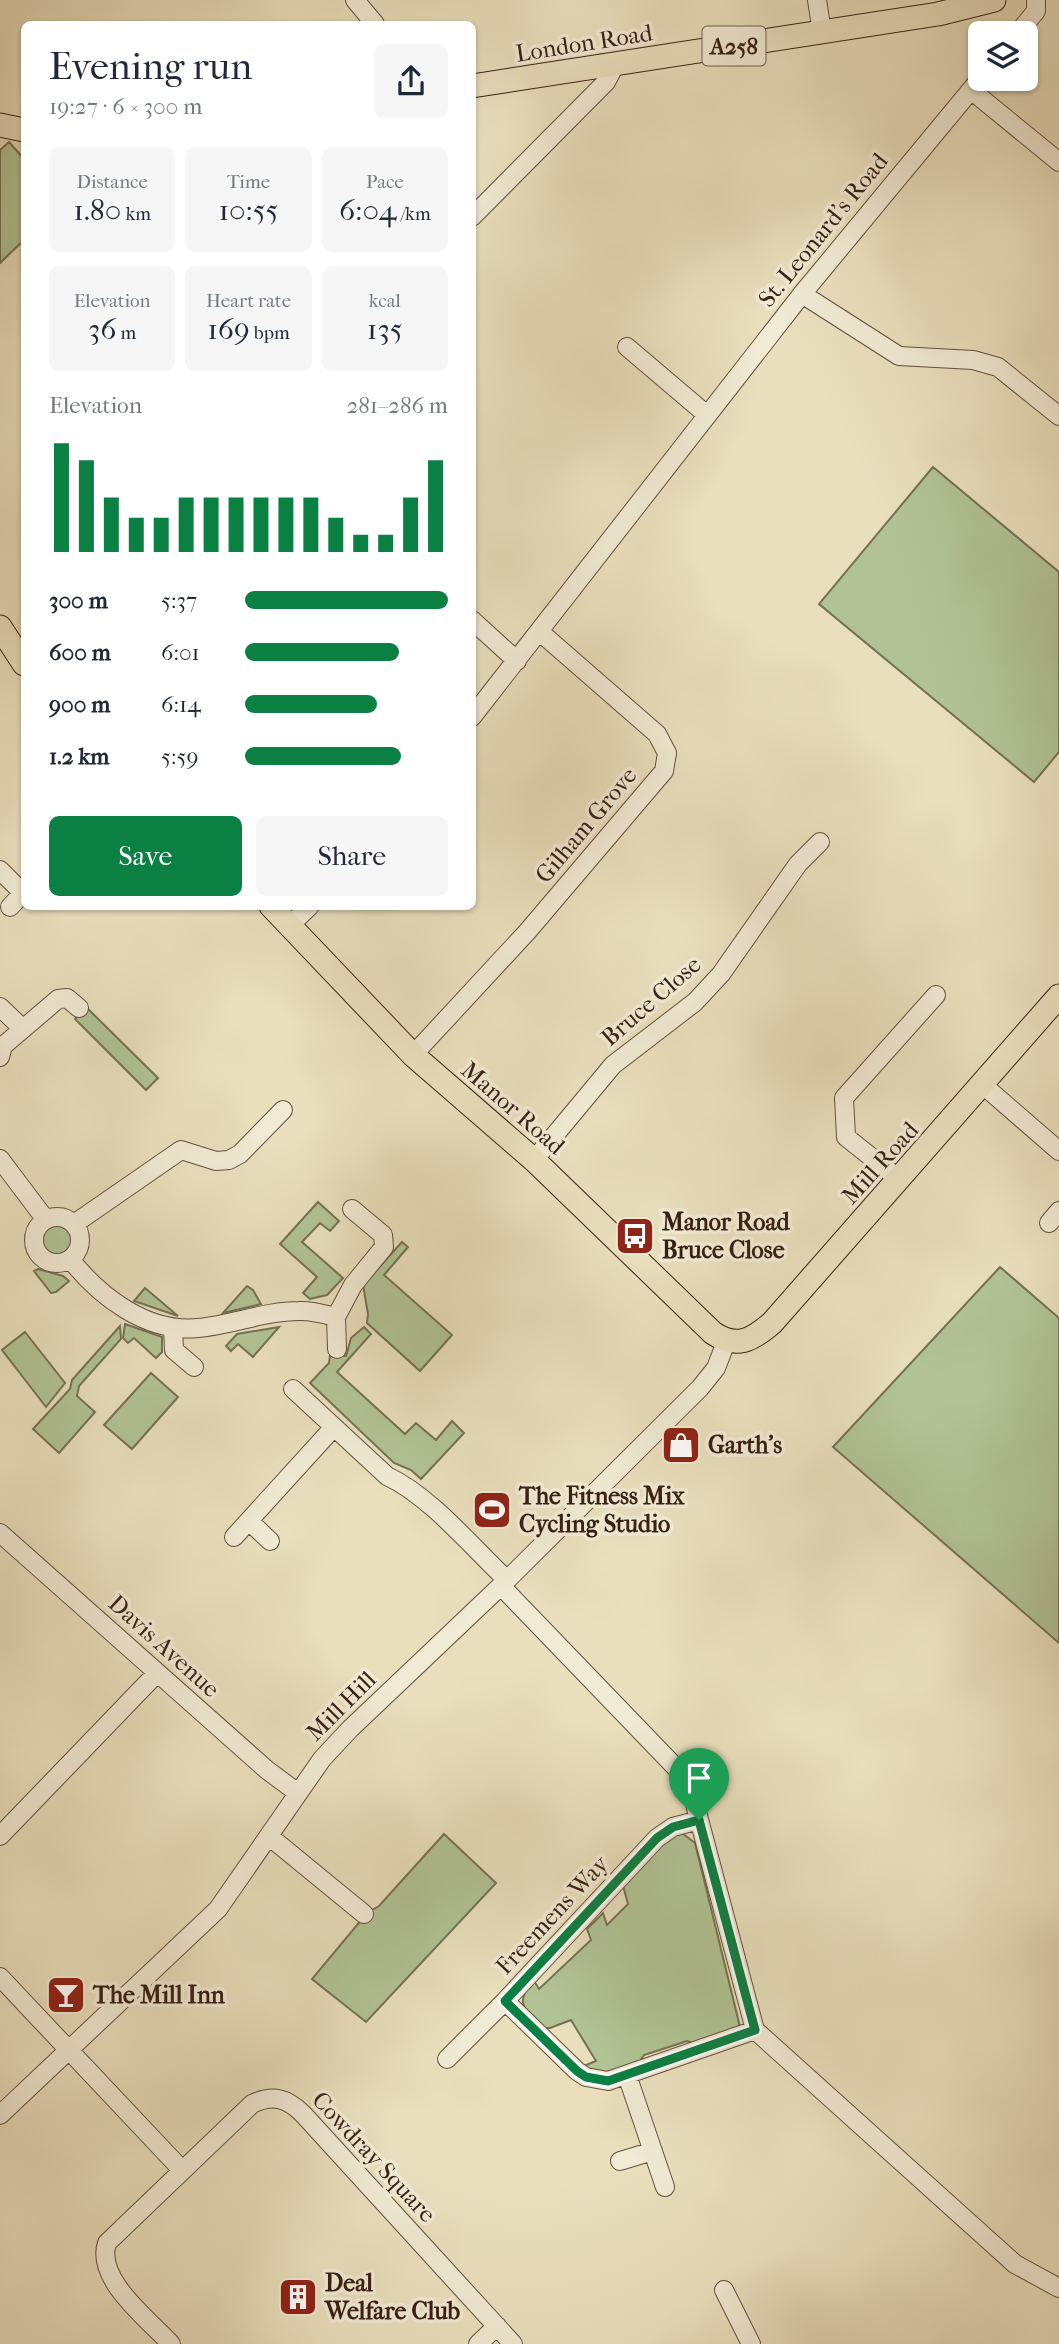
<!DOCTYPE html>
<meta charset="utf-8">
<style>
:root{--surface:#fff;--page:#f6f6f7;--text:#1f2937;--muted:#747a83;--accent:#0b8043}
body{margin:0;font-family:"IM FELL French Canon",serif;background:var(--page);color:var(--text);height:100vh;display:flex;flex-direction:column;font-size:26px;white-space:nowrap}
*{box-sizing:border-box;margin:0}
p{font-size:23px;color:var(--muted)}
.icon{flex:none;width:38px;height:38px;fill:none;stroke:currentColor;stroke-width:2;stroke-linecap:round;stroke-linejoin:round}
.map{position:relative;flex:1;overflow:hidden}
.sheet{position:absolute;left:21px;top:21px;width:455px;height:889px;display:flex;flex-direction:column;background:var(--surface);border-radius:10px;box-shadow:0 2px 5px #0004}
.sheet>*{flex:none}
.buttons{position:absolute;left:968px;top:21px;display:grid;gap:14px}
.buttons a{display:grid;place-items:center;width:70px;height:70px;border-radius:10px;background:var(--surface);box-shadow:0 2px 5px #0004;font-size:35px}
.pin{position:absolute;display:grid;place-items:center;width:60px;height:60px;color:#fff;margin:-72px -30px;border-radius:50% 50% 50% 0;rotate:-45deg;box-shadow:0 0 7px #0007}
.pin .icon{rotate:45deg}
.round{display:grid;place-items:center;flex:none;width:74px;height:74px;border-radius:10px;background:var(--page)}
.headline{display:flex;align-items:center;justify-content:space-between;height:119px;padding:0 28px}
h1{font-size:38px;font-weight:600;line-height:52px}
.figures{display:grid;grid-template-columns:repeat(3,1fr);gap:10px;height:119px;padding:7px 28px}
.figures div{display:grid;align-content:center;border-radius:10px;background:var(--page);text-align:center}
.figures b{font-size:30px;font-weight:600}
.figures small{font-size:19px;font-weight:400}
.figures p{font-size:19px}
.chart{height:196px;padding:14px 28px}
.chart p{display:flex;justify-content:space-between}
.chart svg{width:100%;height:126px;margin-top:7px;stroke:var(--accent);stroke-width:6}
.button{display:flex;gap:14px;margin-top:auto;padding:14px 28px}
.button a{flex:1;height:80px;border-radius:10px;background:var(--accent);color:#fff;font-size:28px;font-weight:600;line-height:80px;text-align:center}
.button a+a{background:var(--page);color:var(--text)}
ul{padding:0 28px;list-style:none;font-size:23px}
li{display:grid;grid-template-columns:112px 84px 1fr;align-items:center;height:52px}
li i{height:18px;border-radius:9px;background:var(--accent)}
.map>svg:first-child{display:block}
.green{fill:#b1c395;stroke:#747254;stroke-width:2}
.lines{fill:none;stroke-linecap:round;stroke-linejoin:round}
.minor-casing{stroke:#64503e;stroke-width:20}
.major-casing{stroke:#382014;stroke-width:25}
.minor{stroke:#f1ead4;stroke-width:18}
.major{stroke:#e9dfbd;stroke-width:23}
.route-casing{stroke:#fff;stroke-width:14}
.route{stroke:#0b8043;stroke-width:9}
.labels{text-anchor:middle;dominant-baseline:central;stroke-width:7;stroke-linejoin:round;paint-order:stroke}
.shield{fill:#f1ead4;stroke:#705d4e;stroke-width:2}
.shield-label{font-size:23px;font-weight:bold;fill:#382014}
.street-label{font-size:24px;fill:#382014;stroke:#f1ead4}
.poi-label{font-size:24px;font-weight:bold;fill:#382014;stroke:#f1ead4;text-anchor:start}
</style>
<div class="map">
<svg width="1059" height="2344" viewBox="0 0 1059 2344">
<rect width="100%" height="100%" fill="#e9dfbd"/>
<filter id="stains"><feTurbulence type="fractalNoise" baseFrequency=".00286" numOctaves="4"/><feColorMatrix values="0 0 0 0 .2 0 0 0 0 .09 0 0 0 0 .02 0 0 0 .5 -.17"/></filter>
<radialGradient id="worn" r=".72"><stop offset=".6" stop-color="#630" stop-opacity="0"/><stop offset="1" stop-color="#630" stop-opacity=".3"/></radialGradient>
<!-- green -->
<path class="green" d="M9,142L24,159V240L0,263V150Z
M933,467L1059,572V752L1034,782L819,604Z
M86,1007L158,1078L146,1090L75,1019Z
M318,1202L339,1221L330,1231L320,1223L302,1242L343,1278L327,1295L310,1299L303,1293L317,1277L280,1244Z
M42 1240a16 16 0 1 1 32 0a16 16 0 1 1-32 0Z
M402,1242L408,1247L384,1275L452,1335L420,1371L367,1323L368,1314L363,1285Z
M1000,1267L1059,1318V1643L833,1447Z
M38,1269L63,1276L69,1281L56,1292L51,1293L34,1271Z
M247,1286L253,1290L261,1304L223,1313Z
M145,1288L178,1316L134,1301Z
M125,1324L162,1337V1352L156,1358L134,1338L128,1343L123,1338Z
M120,1326L121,1339L79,1386L77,1396L95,1412L59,1453L33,1429L70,1389L72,1380Z
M279,1327L253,1357L238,1344L231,1351L226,1346L237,1334Z
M364,1327L371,1334L337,1372L405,1434L416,1423L436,1440L452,1421L464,1433L421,1479L411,1470L394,1463L310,1383L329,1363L330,1355L346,1356L351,1338Z
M25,1332L65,1383L46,1407L2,1350Z
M151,1373L178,1397L132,1449L104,1425Z
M682,1833L695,1843L740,2027L697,2044L687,2041L644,2055L638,2064L606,2076L581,2067L596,2061L571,2020L550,2028H541C523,2007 515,2004 533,1979L539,1989L591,1940L587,1929L603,1913L607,1925L628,1904L622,1882L662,1839Z
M444,1834L496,1883L366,2022L312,1979L367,1913L379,1906Z"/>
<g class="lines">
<!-- minor casing -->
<g class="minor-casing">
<path id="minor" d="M355,0L375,24
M817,0L822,32
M1018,33L1036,11V0
M971,90L1059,162
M472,217L606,82L615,65
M802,294L899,356L973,360L998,367L1059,416
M627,347L707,415
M472,620L517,661
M472,717L802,294L980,79
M0,870L23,893
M10,907L24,892
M290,925L310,906
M0,1007L22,1028
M413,1055L527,932L664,771L667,753L657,734L540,632
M0,1057L3,1046L58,999L67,998L79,1008
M983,1085L1059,1151
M0,1159L46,1220
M534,1160L613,1065L695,1002L721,974L798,864L820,842
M900,1180L846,1137L844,1098L936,995
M34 1240a23 23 0 1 1 46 0a23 23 0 1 1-46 0Z
M1049,1223L1059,1211
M74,1224L181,1150L216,1161L229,1160L240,1154L283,1110
M70,1259C100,1297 147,1333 198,1328C232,1325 265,1311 299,1311C311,1310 324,1314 336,1317L353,1285L384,1247L383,1235L352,1209
M336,1317L337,1349
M173,1328L174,1350L194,1367
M293,1389L387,1476C430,1496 472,1547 507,1580
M249,1521L270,1541
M0,1533L267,1770L298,1793
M234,1537L334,1427
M501,1586L682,1774L692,1793L755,2030L1015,2264L1059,2288
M699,1820L673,1827L657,1838L505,2001L577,2071L586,2077L608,2081L755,2030
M0,1836L157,1673
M270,1837L364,1914
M0,1977L181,2169
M447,2059L505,2001
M627,2075L665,2187
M0,2115L218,1909L322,1759L350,1729L507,1580L700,1388L716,1368L726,1342
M620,2161L653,2151
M724,2290L751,2344
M171,2344C148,2319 95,2279 107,2243L252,2104C273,2094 287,2098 303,2114L513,2344
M478,2344L497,2326"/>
</g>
<!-- major casing -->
<g class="major-casing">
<path id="major" d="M472,86L938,14L994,0
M0,125L24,130
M0,627L24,664
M271,906L413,1055L534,1160L713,1333C737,1349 752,1340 772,1323L1059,996"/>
</g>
<!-- minor -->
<use href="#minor" class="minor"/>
<!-- major -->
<use href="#major" class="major"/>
</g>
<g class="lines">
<!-- route casing -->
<g class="route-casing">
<path id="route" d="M699,1820L755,2030L608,2081L586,2077L577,2071L505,2001L657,1838L673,1827Z"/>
</g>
<!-- route -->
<use href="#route" class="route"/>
</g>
<!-- icons -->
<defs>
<g id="bus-square" transform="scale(2.0125)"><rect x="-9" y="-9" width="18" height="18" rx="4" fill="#8f2418" stroke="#f1ead4"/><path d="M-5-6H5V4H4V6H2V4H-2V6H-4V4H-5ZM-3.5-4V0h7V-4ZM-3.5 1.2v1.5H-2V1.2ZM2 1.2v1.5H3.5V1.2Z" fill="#fff"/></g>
<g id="shop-square" transform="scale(2.0125)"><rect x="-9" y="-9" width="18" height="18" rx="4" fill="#8f2418" stroke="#f1ead4"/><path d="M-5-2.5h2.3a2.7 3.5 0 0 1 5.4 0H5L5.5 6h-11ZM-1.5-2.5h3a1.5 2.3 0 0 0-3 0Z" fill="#fff"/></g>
<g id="stadium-square" transform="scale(2.0125)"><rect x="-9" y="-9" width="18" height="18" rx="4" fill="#8f2418" stroke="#f1ead4"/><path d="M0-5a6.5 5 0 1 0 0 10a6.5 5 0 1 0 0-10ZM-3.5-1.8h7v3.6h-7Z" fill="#fff"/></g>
<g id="bar-square" transform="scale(2.0125)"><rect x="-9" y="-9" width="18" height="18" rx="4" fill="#8f2418" stroke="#f1ead4"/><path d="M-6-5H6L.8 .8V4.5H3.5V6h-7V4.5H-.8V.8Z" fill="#fff"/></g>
<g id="building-square" transform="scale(2.0125)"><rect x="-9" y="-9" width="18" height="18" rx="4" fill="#8f2418" stroke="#f1ead4"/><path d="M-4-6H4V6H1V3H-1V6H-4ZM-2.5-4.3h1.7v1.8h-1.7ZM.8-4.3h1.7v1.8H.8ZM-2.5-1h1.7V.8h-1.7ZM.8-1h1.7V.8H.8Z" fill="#fff"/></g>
</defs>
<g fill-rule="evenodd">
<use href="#bus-square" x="635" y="1236"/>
<use href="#shop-square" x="681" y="1445"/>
<use href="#stadium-square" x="492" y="1510"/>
<use href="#bar-square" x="66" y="1995"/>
<use href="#building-square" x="298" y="2297"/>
</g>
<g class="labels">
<!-- shield labels -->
<rect class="shield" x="702.5" y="26.5" width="63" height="39" rx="5"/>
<g class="shield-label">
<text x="734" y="46">A258</text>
</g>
<!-- street labels -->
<g class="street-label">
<text transform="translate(584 43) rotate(-9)">London Road</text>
<text transform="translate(823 230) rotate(-51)">St. Leonard's Road</text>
<text transform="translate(586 825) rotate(-50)">Gilham Grove</text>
<text transform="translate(651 1001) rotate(-41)">Bruce Close</text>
<text transform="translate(513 1108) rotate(41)">Manor Road</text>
<text transform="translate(880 1163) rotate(-48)">Mill Road</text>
<text transform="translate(164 1646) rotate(42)">Davis Avenue</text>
<text transform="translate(341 1706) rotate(-45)">Mill Hill</text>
<text transform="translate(552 1915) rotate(-47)">Freemens Way</text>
<text transform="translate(374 2157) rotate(47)">Cowdray Square</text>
</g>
<!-- poi labels -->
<g class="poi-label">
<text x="662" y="1222">Manor Road<tspan x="662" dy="28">Bruce Close</tspan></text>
<text x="708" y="1445">Garth's</text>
<text x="519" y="1496">The Fitness Mix<tspan x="519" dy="28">Cycling Studio</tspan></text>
<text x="93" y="1995">The Mill Inn</text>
<text x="325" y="2283">Deal<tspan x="325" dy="28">Welfare Club</tspan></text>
</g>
</g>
<rect width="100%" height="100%" filter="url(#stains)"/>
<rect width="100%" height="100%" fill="url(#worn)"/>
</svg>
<div class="buttons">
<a><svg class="icon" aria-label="layers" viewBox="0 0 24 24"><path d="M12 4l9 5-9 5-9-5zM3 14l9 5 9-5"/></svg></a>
</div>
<div class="pin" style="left:699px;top:1820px;background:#1e9e55"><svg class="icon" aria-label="arrive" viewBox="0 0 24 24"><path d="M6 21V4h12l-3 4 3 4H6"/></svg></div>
<section class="sheet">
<div class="headline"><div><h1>Evening run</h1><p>19:27 · 6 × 300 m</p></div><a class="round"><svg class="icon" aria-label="share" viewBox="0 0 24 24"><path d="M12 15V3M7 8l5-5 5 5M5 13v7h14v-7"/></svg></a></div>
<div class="figures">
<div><p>Distance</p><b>1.80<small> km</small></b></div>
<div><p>Time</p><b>10:55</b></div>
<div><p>Pace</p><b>6:04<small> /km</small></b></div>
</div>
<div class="figures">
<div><p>Elevation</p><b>36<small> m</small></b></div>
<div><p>Heart rate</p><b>169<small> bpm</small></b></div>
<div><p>kcal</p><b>135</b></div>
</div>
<div class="chart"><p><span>Elevation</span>281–286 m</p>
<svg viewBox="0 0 160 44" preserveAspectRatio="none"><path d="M5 44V6M15 44V12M25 44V25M35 44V32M45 44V32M55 44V25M65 44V25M75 44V25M85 44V25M95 44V25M105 44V25M115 44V32M125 44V38M135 44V38M145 44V25M155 44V12"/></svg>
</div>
<ul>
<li><b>300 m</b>5:37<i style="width:100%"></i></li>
<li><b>600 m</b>6:01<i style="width:76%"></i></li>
<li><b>900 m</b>6:14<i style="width:65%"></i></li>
<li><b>1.2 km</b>5:59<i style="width:77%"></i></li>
</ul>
<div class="button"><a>Save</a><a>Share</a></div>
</section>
</div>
